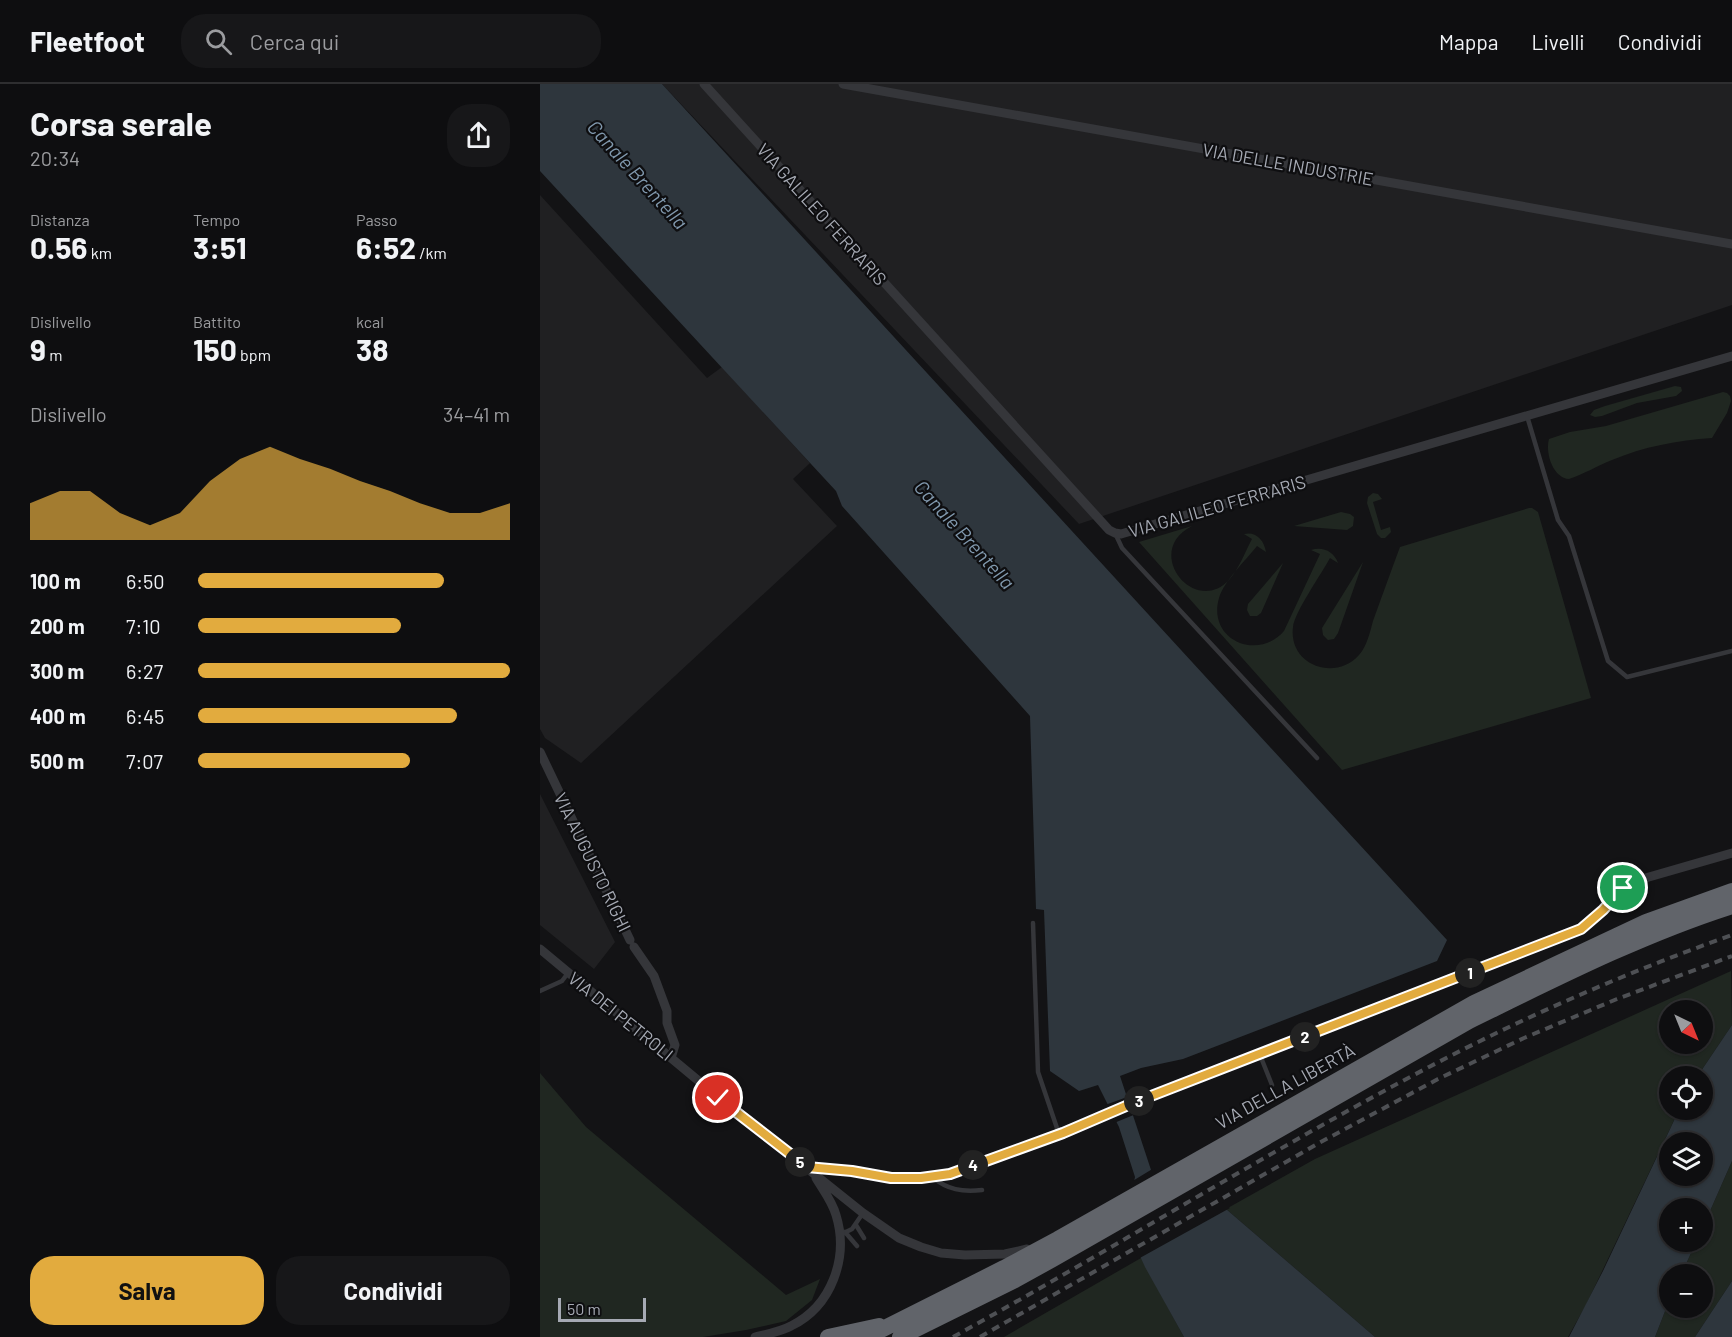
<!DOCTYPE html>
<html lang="it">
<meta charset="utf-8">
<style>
:root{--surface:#0e0e10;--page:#171719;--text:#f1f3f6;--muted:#9b9c9f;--line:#2e2e30;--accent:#e2ab3e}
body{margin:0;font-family:Barlow,sans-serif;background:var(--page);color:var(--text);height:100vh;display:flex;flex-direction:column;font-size:22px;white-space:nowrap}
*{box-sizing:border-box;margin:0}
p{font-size:20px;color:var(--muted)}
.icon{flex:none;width:33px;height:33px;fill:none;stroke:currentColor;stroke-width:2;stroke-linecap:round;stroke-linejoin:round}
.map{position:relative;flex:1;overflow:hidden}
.sheet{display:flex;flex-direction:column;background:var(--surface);width:540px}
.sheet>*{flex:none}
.needle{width:39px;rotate:137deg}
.fabs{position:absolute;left:1119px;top:916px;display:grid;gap:12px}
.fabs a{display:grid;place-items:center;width:54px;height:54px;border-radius:50%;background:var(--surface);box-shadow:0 2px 4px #0004,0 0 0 2px var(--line);font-size:30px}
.scale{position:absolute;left:18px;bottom:15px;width:88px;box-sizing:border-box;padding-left:6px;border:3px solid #a6aab4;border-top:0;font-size:16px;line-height:21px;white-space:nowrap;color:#a6aab4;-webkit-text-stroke:4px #0e0e10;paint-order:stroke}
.pin{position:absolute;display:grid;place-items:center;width:51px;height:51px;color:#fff;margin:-26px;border:3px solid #fff;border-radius:50%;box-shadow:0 2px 6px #0007}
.km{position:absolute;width:30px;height:30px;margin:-15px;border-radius:50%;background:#222;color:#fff;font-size:16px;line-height:30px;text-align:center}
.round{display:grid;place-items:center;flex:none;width:63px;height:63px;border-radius:24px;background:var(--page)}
.headline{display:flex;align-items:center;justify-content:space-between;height:102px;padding:0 30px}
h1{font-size:33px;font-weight:700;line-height:45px}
.figures{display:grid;grid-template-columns:repeat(3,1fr);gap:9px;height:102px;padding:6px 30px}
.figures div{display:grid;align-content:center}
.figures b{font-size:30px;font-weight:700}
.figures small{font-size:16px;font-weight:400}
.figures p{font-size:16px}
.chart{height:168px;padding:12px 30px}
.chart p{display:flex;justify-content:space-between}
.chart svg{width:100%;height:108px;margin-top:6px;fill:var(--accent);opacity:.7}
.button{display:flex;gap:12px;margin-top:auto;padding:12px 30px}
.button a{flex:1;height:69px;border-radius:24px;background:var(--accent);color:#111;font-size:24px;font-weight:700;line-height:69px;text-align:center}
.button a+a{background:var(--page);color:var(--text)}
ul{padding:0 30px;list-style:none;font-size:20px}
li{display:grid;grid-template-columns:96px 72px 1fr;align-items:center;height:45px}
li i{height:15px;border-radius:8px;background:var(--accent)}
header{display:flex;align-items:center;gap:36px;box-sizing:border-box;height:84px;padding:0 30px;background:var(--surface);border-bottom:2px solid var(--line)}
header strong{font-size:28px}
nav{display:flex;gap:33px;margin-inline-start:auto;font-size:21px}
.search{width:420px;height:54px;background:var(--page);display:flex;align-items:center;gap:15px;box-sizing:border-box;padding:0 21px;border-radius:24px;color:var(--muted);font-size:22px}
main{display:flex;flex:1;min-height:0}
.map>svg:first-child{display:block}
.built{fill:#202022}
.green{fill:#202721;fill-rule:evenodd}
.water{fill:#2e363d;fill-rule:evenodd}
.pier{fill:#131315}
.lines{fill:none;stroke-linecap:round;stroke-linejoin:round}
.lane{stroke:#35363a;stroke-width:4.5}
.street{stroke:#35363a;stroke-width:9}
.highway{stroke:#61646a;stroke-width:16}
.rail{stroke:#4e5054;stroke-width:4;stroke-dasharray:8 6;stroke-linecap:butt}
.route-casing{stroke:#fff;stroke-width:12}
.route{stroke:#e2ab3e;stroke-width:8}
.labels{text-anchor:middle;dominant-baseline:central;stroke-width:4.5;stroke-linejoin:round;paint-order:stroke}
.street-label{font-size:18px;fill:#a6aab4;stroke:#0e0e10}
.water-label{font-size:20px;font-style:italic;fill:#8098ad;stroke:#0e0e10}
</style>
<header>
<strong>Fleetfoot</strong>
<div class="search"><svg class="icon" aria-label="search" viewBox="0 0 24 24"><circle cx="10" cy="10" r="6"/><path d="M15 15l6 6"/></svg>Cerca qui</div>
<nav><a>Mappa</a><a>Livelli</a><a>Condividi</a></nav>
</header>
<main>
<section class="sheet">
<div class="headline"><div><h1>Corsa serale</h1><p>20:34</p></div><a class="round"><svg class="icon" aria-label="share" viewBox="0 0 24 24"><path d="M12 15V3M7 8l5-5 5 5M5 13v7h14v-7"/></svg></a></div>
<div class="figures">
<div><p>Distanza</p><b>0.56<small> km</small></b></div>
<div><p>Tempo</p><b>3:51</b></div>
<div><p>Passo</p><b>6:52<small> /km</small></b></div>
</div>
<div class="figures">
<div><p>Dislivello</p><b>9<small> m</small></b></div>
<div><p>Battito</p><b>150<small> bpm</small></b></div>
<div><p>kcal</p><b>38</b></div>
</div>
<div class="chart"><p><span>Dislivello</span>34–41 m</p>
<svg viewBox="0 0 160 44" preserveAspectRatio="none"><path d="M0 44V29L10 24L20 24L30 33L40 38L50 33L60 20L70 11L80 6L90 11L100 15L110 20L120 24L130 29L140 33L150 33L160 29V44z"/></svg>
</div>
<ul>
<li><b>100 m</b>6:50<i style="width:79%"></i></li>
<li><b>200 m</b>7:10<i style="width:65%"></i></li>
<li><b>300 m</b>6:27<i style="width:100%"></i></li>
<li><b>400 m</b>6:45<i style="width:83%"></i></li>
<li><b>500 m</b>7:07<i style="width:68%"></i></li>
</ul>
<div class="button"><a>Salva</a><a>Condividi</a></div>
</section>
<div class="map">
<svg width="1192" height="1253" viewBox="0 0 1192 1253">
<rect width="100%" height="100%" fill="#131315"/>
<!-- built -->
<path class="built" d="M122,0H1192V221L539,440Z
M0,111L167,294L182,283L270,379L253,395L297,442L41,679L5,654L0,645Z
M0,710L75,858L54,885L0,841Z"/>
<!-- green -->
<path class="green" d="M1135,302L1141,303L1142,307L1136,312L1097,319L1062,332L1055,333L1050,331L1054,326L1065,322Z
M1183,308L1187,309L1190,312L1191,317L1187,329L1172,354C1138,356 1103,363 1072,376C1057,382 1044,390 1029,395C1013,394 1005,369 1009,355L1030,348L1066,342Z
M833,409L838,410L842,415L833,418L841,446L850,443L851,448L845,454H841L837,450L827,419L828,413Z
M989,424H992L998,428L1051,614L802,686L599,458L652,442C602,467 654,533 689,496C699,485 705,468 712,455L704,450C716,447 724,456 726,468L717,462C706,476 684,497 679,514C667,555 717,578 744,547L780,470L771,466C782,462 794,467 798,479L790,474C782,489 754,529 753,543C748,581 795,598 819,571C827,562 830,548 833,537C842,512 851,487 860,463Z
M801,428L810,430L814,433L813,442L807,446L754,442Z
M823,478L798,549L794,555L788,556L783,551L782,544Z
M743,479L721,529L717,532H710L707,526L708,520Z
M1191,887L1192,941L1157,993H1130V1026H1139L1046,1221L1028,1253H835L686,1125L775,1075ZM1130,927H1162V960H1130Z
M0,989L46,1043L246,1211L280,1195L272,1216L246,1237L206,1246L163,1253H0Z
M1192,1077V1197L1155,1253H1115L1129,1217L1130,1224H1162V1191H1141L1156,1158H1162L1163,1143Z
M601,1174L644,1253H464Z"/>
<!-- water -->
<path class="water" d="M0,0H122L907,856L897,877L643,975L601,984L580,992L613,1092L686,1125L835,1253H644L605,1183L585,1140L595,1093L579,1043L558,1001L539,1007L510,987L504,826L496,825L490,632L302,422L296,407L0,87Z
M1192,941V1077L1163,1143L1162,1125H1130V1158H1156L1141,1191H1130L1129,1217L1115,1253H1029L1063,1187L1139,1026H1162V993H1157ZM1130,1059H1162V1092H1130Z
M1192,1197V1253H1155Z"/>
<!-- pier -->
<path class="pier" d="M590,1012L596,1030L574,1039L565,1021Z
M614,1084L616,1090L623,1095L654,1098L665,1103L690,1124L598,1175L582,1140L591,1098Z"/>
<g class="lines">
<!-- lane -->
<path class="lane" d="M987,332L1018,436L1029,452L1068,577L1087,593L1192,567
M575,449L582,464L777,674
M493,839L498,988L519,1050
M0,907L22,897L28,889
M720,971L732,1001
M392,1093C408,1106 422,1108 442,1106
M316,1141L324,1154
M305,1148L317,1162
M300,1151L312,1145L323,1129"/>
<!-- street -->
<path class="street" d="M164,0L569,446L575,449L581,450L1192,272
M303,0L1192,160
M0,668L90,856
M94,863L114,892L127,927V939L135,961L131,974
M0,865L184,1018L323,1129L359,1154L381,1163L401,1169L425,1171L465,1170L487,1165
M267,1083L312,1087L351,1094H381L410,1090L523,1049L593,1019L997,863L1041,845L1063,826L1083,804L1102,795L1192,769
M215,1253C227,1250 240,1248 251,1242C292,1222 309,1173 296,1131C292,1117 283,1106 276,1094"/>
<!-- highway -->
<path class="highway" d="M288,1253L339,1242
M327,1253L464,1184L518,1155L934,919L1106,838L1192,807
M360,1253L475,1196L513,1175L929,937C1015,895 1101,851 1192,822"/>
<!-- rail -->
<path class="rail" d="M413,1253C573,1165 727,1068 889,983C986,932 1088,888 1192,851
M440,1253L779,1059L898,995L984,954L1077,915L1192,872"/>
</g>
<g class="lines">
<!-- route casing -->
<g class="route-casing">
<path id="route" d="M178,1014L267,1083L312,1087L351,1094H381L410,1090L523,1049L593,1019L1041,845L1063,826L1083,804"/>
</g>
<!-- route -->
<use href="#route" class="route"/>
</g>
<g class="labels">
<!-- street labels -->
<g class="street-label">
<text transform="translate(748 80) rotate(10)">VIA DELLE INDUSTRIE</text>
<text transform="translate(282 130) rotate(48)">VIA GALILEO FERRARIS</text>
<text transform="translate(677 422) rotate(-16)">VIA GALILEO FERRARIS</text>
<text transform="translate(53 778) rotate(64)">VIA AUGUSTO RIGHI</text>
<text transform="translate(81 932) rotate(39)">VIA DEI PETROLI</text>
<text transform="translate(745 1002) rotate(-29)">VIA DELLA LIBERTÀ</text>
</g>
<!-- water labels -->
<g class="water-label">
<text transform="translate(98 90) rotate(48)">Canale Brentella</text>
<text transform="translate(425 450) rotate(48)">Canale Brentella</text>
</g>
</g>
</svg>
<div class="fabs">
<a><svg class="needle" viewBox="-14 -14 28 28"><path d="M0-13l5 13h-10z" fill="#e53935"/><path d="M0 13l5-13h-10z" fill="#9b9c9f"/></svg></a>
<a><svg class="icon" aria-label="locate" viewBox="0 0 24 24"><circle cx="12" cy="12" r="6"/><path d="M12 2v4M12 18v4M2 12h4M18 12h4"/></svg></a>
<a><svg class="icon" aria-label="layers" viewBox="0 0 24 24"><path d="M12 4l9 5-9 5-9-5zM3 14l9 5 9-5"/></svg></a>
<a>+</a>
<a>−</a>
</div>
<div class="scale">50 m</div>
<div class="pin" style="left:1083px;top:804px;background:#1e9e55"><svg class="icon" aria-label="arrive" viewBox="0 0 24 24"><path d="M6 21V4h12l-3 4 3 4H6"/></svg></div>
<div class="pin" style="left:178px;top:1014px;background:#d93025"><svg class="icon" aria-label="check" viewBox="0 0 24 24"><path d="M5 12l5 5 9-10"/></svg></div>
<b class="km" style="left:930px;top:889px">1</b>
<b class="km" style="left:765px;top:953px">2</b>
<b class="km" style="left:599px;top:1017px">3</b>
<b class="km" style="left:433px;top:1081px">4</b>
<b class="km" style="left:260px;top:1078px">5</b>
</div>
</main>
